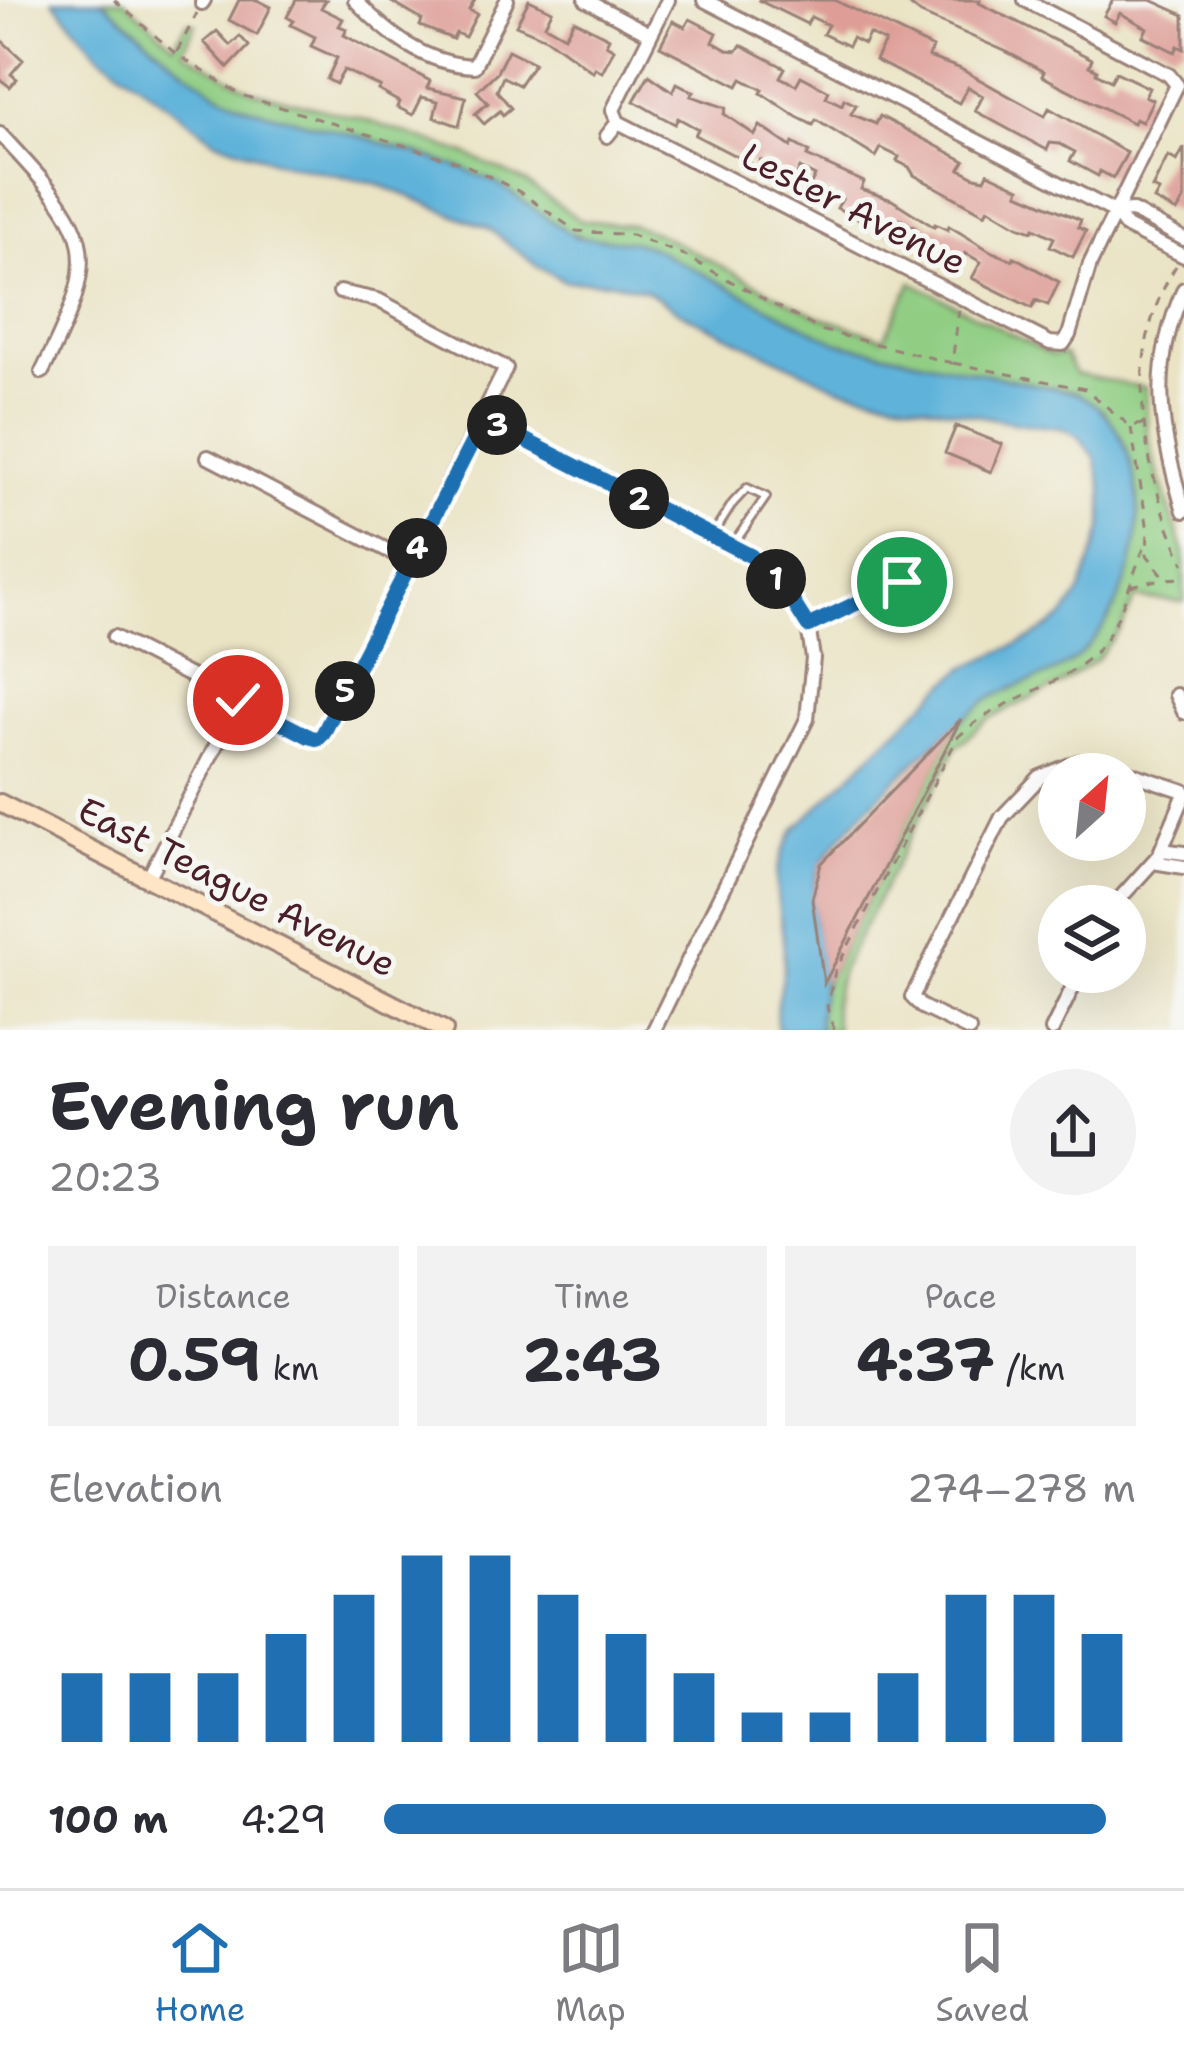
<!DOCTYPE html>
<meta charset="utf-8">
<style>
:root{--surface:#fff;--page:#f2f2f3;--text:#2b2b33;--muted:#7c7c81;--line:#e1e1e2;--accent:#1f6fb2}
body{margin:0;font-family:"Shantell Sans",sans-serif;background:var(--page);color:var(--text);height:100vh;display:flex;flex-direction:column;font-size:45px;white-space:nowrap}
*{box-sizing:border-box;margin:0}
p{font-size:39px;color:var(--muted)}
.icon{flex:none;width:66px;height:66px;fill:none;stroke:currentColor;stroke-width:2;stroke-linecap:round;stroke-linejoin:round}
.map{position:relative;height:1030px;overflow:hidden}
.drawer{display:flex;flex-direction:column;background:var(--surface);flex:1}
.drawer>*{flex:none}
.needle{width:78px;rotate:27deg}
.fabs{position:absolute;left:1038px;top:753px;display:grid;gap:24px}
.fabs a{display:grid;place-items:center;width:108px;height:108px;border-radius:50%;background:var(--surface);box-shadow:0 12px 48px #0002;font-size:60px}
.pin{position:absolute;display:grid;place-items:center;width:102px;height:102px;color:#fff;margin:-51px;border:6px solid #fff;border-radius:50%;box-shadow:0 3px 12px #0007}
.km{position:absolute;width:60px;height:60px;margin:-30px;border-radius:50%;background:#222;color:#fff;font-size:33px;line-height:60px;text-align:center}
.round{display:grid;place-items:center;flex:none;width:126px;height:126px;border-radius:63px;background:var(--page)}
.head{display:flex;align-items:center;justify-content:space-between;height:204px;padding:0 48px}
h1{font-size:66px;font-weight:700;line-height:90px}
.figures{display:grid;grid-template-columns:repeat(3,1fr);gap:18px;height:204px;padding:12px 48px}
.figures div{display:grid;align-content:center;border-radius:0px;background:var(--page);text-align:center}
.figures b{font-size:60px;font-weight:700}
.figures small{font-size:33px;font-weight:400}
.figures p{font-size:33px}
.chart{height:336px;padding:24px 48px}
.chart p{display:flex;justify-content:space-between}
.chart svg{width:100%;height:216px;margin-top:12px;stroke:var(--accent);stroke-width:6}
ul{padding:0 48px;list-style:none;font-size:39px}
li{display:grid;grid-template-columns:192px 144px 1fr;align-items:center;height:90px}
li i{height:30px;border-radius:15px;background:var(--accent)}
.dock{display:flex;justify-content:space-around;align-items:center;height:168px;border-top:3px solid var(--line);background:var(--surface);font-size:33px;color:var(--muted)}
.dock a{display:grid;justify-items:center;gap:6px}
.dock .current{color:var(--accent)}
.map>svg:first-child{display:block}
.green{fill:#91ce84;stroke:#6e7658;stroke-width:3}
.water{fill:#5eb3da;stroke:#546982;stroke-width:3}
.building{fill:#de9e97}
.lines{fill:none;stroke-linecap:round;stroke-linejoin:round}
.lane-casing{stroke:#9a8178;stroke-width:12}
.street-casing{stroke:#9a8178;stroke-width:18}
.secondary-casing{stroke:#9a8178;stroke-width:22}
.path{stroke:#9a8178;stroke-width:3;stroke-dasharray:9 9;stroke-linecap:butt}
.lane{stroke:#fff;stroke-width:6}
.street{stroke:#fff;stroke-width:12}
.secondary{stroke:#fde5c5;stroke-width:16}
.route-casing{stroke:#fff;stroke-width:24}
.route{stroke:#1f6fb2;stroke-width:15}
.labels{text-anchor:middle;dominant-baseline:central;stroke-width:10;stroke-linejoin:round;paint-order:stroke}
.street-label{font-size:36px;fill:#4a1f2b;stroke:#f6f6f2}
</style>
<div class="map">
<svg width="1184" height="1030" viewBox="0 0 1184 1030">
<rect width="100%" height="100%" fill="#f6f6f2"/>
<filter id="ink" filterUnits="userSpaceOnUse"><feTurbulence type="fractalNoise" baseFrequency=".00833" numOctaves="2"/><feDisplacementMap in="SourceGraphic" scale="24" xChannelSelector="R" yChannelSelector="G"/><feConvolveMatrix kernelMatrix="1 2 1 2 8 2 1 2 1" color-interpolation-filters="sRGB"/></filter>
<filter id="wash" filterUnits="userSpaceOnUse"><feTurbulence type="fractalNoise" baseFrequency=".004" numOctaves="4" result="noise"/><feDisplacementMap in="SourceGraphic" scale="48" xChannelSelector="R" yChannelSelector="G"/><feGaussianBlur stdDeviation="2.7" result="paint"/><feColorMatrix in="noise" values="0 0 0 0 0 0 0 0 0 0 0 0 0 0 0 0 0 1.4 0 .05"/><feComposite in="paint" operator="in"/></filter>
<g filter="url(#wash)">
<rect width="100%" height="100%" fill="#eae3c4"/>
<!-- green -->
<path class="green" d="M102,0H124L174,45L188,22L196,24L183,51L253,91L363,119L466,154L525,182L580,220L632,225L655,232L818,316L884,338L912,282L1051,355H1065L1075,374L1146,388L1147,426L1155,464L1184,553V602L1135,598L1122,627L1096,660L1058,686L988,719L956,747L841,971L833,1004L836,1030H820L817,1016L822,989L961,718L994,696L1069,663L1086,648L1110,617L1129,565L1138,521L1104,411L1076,393L838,343L592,239C552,234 513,191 472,173C401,142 323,135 251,108C197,88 140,42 102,0Z"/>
<!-- water -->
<path class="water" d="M53,0H102L172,60L213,90L248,107L375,141L464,169L498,184L575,237L630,241L651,247L838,343L1076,393C1113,411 1127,441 1135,480C1148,539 1121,625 1071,662C1046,680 1013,684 988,700C954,722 835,833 820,867C804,903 822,939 823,976C823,995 816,1011 820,1030H778C772,1000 785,983 784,956C783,900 762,884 795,829L945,684L966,667L1032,638L1064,617L1081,591L1103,527V490L1095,457L1078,436L1061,428L1017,423L840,388L687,316L645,290L613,282L565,281L537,266L488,228L375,183L277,162L215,140L97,52Z"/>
<g id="blocks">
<!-- building -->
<path class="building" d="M239,0H257L271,7L257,35L229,20Z
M296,0H326L321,8L343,19L339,26L347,29L344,35L430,81L427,88L466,97L459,126L434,117L438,101L422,97L413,115L397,107L399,102L378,90L380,87L344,70L336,84L327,79L337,58L311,46L315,37L291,25L294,21L287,17Z
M388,0H475L469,10L477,14L465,37L456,33L453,39L420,26L422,20Z
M529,0L552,11L545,25L565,36L574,20L609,38L606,44L614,49L602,72L595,68L593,72L548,39L516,25Z
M758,0H834L933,48L928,57L959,68L1045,116L1049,108L1127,153L1113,178L1100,171L1098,176L1070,161L1075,152L1060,144L1050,143L1047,150L975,111L983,96L968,87L959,103L875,60L885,42L869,34L864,44L852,38L848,46L823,34L828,25L811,17L807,24Z
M914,0H980L979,3L1092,59L1089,66L1097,70L1096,73L1111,81L1116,72L1149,88L1145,96L1153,100L1142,122L1135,119L1133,123L1042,76L1044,72L1007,52L921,14L911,6Z
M1113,0H1151L1184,15V49L1178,46L1175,52L1143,36L1147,28L1120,13L1115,22L1104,16Z
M690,19L717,33L713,42L727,50L737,51L741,45L785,68L780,77L796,85L801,76L829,91L826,97L842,105L844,99L856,105L851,114L876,124L880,116L965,161L960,169L975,177L985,179L988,173L1020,188L1018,193L1081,220L1078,227L1086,231L1073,257L1050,246L1054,238L1034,228L1032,231L1018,226L988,208L985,214L914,175L909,167L897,161L899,157L881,148L876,157L816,120L813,125L797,117L761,93L763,90L742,79L738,86L660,46L673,21L685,27Z
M217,31L230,45L240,36L249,46L228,68L204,42Z
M0,39L23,60L11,74L17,79L10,87L0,79Z
M508,50L534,63L519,85L503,77L497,91L511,108L503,115L500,111L484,124L475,114L488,103L477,91L497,72Z
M649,75L673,92L677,83L694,92L691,96L726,108L724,114L755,135L760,126L791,147L793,143L809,152L807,156L864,182L861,189L892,200L934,227L935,224L948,230L949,226L992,252L1013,260L1014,257L1059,282L1048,305L1036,300L1032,308L972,278L981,262L965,253L957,270L946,264L950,255L935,247L931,254L908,242L916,228L900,219L892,235L837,208L842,199L827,191L823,200L807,192L815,176L800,168L792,185L778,177L781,171L760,160L757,167L695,135L698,129L678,118L675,124L660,116L634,101Z
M1184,148V199L1177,212L1154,200L1159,191L1152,188L1168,156L1177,161Z
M956,426L1002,444L991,472L945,453Z
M961,719L824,984L812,899L821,864Z"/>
</g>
</g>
<g filter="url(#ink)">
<use href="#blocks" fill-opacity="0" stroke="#9a8178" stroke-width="3"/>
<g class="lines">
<!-- lane casing -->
<g class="lane-casing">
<path id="lane" d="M712,536L733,503L747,488L766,497L732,546"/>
</g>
<!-- street casing -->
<g class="street-casing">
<path id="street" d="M355,0C388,34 424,64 474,66L507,0
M586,0L650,34
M704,0L1115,212L1126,227L1184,256
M202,3L204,0
M618,122L1050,343L1063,344L1069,335L1090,264L1177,85L1169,75L1025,0
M0,134C92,232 105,248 42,372
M607,136L618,122L613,110L668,0
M1115,212L1133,211L1184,239
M1184,289C1148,370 1160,430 1184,511
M484,419L751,556L784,588L808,626L813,658L807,719L654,1030
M208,457L410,562
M808,626L902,582
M114,637L309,737L318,739L323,733L506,368L378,300L340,292
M1176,695L1184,712
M1162,850L1184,853
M1153,862L1184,867
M148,879L239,700
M1113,906L1159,855L1184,796
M969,1030L922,1007L912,997L1002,817L1040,777L1077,762L1094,761L1184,791
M1052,1030L1080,972"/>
</g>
<!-- secondary casing -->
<g class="secondary-casing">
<path id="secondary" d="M0,803L444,1030"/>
</g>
<!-- path -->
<path class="path" d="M114,0L176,54L241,95L464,164L518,191L576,231L632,235L683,255L820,330L952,363L959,310
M177,52L197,13
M1176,266C1119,356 1143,472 1184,564
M953,363L1085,389L1130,426L1143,424
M1131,428L1148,530L1147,555L1166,579L1184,578
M1131,586L1162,579
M834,1030L827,1007L835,971L958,737C997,700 1048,692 1088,659C1122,630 1128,580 1147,542"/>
<!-- lane -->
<use href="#lane" class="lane"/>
<!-- street -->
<use href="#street" class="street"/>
<!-- secondary -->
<use href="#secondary" class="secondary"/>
</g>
</g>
<g class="lines" filter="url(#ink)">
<!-- route casing -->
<g class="route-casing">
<path id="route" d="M238,700L310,737L318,739L323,734L484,419L751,556L784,588L808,626L902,582"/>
</g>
<!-- route -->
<use href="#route" class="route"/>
</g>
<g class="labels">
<!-- street labels -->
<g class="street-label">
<text transform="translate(854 209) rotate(27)">Lester Avenue</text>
<text transform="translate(237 887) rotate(27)">East Teague Avenue</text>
</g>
</g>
</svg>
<div class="fabs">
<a><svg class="needle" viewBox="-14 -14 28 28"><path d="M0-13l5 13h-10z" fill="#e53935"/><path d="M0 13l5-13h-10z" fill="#7c7c81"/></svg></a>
<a><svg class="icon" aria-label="layers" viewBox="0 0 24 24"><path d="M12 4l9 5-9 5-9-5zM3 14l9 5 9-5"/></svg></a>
</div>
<div class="pin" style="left:902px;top:582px;background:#1e9e55"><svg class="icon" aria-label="arrive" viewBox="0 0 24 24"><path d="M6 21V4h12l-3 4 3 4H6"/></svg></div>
<div class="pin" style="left:238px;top:700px;background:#d93025"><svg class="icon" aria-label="check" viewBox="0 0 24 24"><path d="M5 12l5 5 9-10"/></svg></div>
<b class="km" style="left:776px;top:579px">1</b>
<b class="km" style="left:639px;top:499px">2</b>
<b class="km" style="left:497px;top:425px">3</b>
<b class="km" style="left:417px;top:548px">4</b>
<b class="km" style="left:345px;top:691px">5</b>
</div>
<section class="drawer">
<div class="head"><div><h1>Evening run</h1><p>20:23</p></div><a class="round"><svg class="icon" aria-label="share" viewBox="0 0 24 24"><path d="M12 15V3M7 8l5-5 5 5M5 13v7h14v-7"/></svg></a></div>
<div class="figures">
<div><p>Distance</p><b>0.59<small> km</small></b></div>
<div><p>Time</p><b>2:43</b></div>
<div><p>Pace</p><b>4:37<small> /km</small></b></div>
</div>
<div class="chart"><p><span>Elevation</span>274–278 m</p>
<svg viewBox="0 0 160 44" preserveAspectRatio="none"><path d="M5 44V30M15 44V30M25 44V30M35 44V22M45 44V14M55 44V6M65 44V6M75 44V14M85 44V22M95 44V30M105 44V38M115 44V38M125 44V30M135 44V14M145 44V14M155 44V22"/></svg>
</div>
<ul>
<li><b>100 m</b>4:29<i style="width:96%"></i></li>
</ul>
</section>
<nav class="dock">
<a class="current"><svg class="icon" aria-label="home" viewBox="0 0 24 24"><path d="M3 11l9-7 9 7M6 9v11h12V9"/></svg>Home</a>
<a><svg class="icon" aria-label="map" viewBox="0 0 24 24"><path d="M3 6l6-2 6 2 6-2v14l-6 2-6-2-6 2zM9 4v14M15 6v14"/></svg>Map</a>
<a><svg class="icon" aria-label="saved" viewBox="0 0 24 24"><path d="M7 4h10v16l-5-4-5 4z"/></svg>Saved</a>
</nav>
